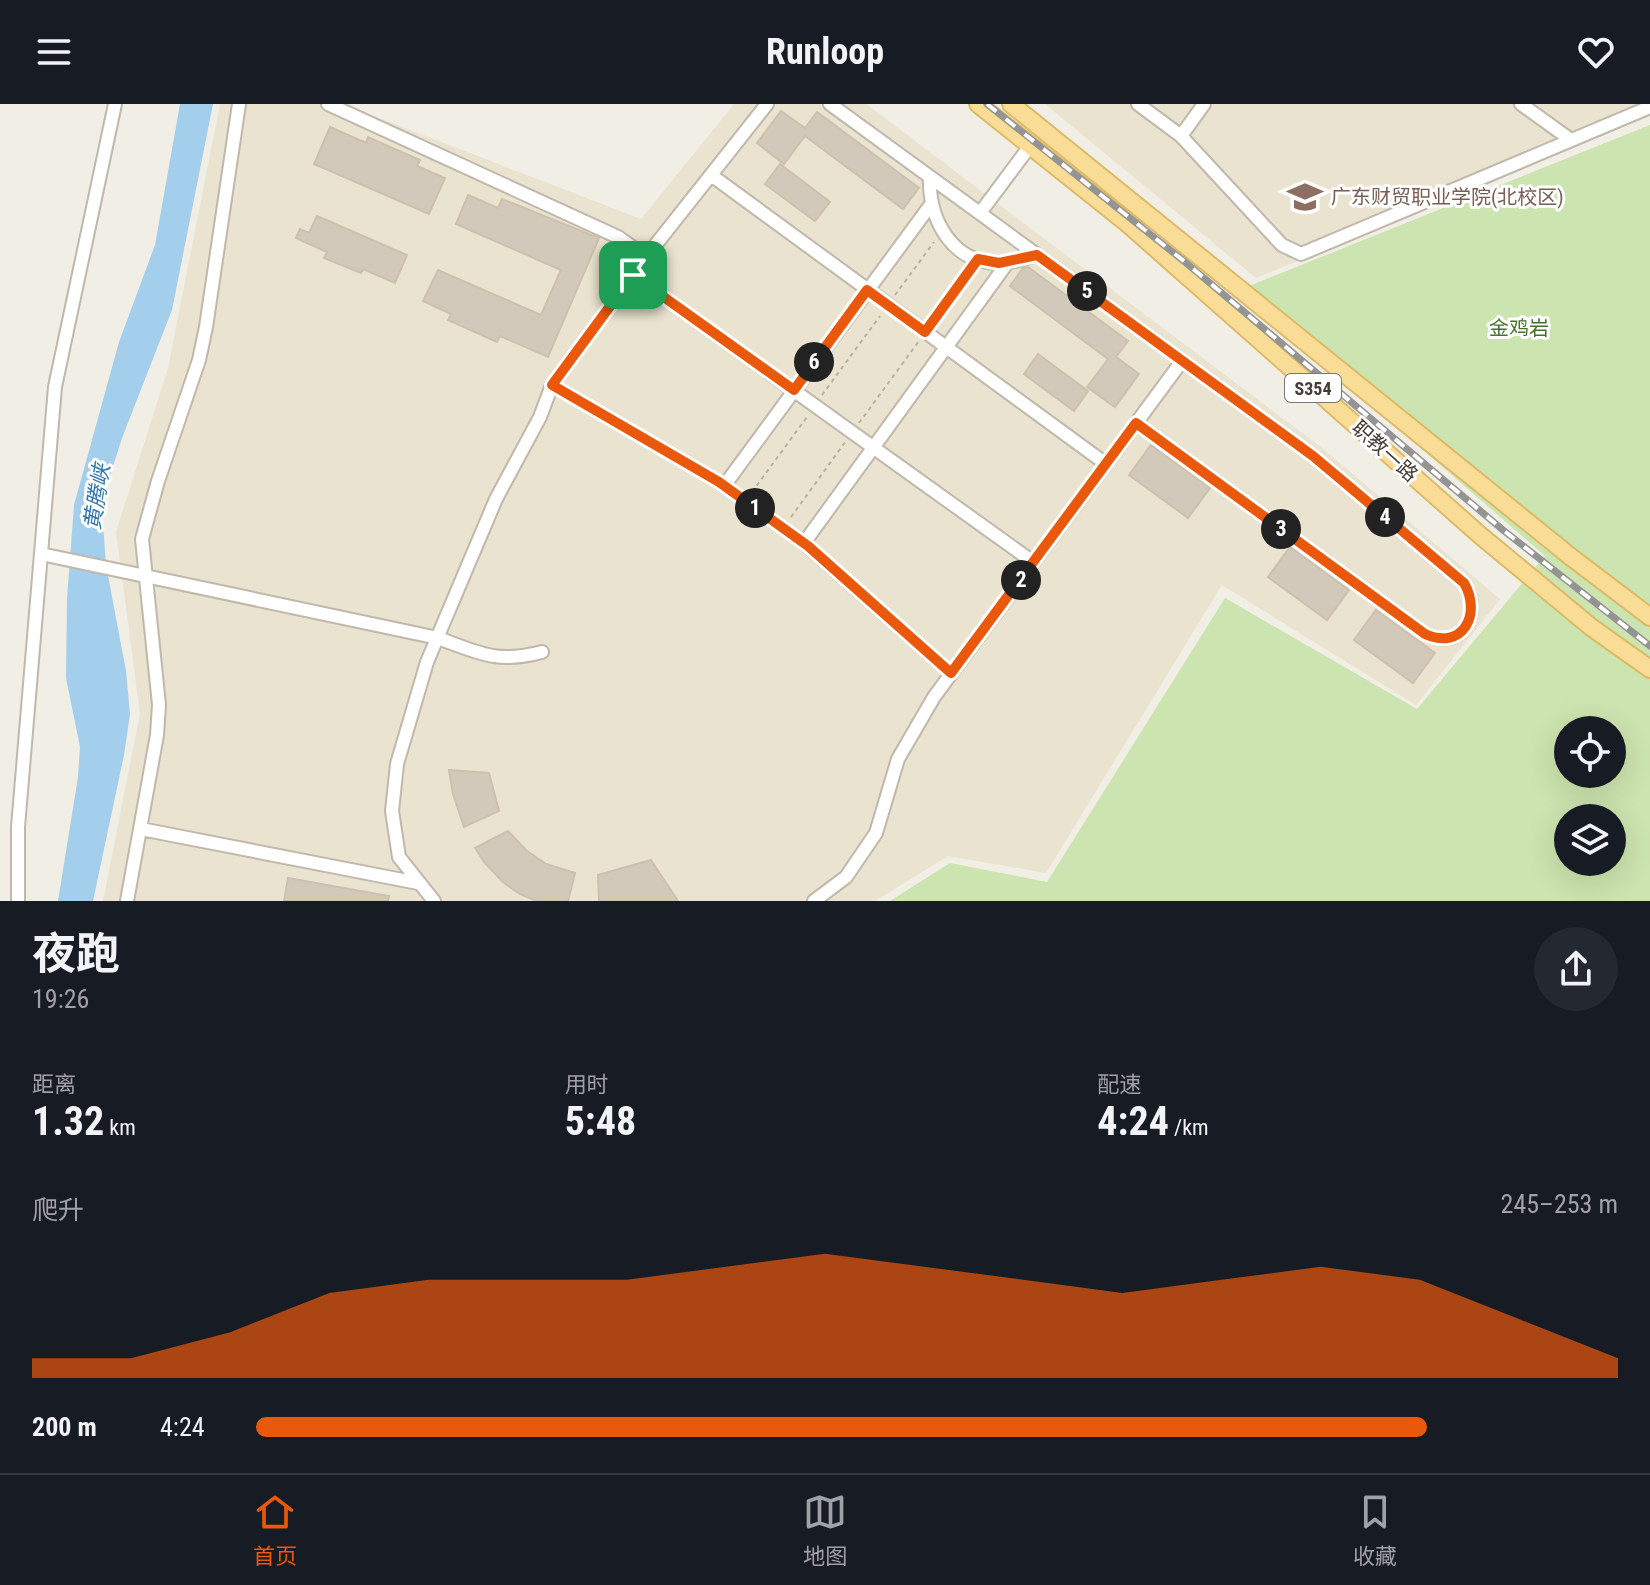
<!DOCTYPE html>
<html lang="zh">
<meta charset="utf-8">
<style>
:root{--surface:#171b24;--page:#242831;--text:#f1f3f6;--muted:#9ea1a6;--line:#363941;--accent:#ea580c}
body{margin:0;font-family:"Roboto Condensed","Noto Sans SC",sans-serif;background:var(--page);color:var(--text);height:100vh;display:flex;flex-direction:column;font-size:30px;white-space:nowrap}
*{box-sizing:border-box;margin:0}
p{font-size:26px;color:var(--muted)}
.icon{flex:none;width:44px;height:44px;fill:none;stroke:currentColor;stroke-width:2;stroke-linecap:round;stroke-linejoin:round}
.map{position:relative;height:797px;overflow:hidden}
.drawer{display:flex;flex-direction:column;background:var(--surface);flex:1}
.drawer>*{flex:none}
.fabs{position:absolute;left:1554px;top:612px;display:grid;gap:16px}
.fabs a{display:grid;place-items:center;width:72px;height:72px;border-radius:50%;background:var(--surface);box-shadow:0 8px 32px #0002;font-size:40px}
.pin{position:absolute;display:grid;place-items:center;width:68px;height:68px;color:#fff;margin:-34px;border-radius:16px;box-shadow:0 4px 12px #0006}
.km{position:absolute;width:40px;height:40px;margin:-20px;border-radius:50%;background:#222;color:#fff;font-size:22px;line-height:40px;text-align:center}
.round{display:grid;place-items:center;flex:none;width:84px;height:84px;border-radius:42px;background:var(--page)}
.overview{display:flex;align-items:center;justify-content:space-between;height:136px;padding:0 32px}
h1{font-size:44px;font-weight:700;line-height:60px}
.metrics{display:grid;grid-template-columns:repeat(3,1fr);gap:12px;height:136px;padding:8px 32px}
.metrics div{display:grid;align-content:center}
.metrics b{font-size:40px;font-weight:700}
.metrics small{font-size:22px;font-weight:400}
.metrics p{font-size:22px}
.chart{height:224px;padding:16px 32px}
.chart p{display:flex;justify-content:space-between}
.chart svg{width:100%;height:144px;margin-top:8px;fill:var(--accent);opacity:.7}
ul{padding:0 32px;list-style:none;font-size:26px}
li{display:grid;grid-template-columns:128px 96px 1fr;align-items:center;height:60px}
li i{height:20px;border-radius:10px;background:var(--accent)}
header{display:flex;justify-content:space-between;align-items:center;height:104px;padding:0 32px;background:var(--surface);font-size:36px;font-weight:700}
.tabs{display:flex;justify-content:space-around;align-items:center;height:112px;border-top:2px solid var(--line);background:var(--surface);font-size:22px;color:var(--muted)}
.tabs a{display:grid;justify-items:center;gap:4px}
.tabs .selected{color:var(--accent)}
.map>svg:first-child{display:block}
.education{fill:#eae3cf}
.green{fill:#cce4af;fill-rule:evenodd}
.water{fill:#a3ceec}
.building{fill:#d2c9bb;stroke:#cdc1ae;stroke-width:2}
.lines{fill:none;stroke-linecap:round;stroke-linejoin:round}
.minor-casing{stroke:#bfb8ab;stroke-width:16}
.major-casing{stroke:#ddba67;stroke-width:20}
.path{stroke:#bdb19a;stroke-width:2;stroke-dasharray:4 4;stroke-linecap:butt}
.minor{stroke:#fff;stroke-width:12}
.major{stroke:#f9dd96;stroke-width:16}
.rail-casing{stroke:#949494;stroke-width:7}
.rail{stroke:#fff;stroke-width:4;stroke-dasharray:12;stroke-linecap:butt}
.route-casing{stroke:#fff;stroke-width:16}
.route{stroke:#ea580c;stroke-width:10}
.labels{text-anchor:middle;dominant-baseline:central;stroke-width:6;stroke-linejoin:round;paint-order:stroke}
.shield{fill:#fff;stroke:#7b7872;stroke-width:2}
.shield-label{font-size:18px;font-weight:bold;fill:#433e35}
.education-label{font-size:20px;fill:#785e54;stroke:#fff;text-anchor:start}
.park-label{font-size:20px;fill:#46722b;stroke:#fff}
.street-label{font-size:20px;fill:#433e35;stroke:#fff}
.water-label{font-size:22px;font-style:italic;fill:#37a;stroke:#fff}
</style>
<header><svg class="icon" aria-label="menu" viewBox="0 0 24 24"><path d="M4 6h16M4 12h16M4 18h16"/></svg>Runloop<svg class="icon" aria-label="heart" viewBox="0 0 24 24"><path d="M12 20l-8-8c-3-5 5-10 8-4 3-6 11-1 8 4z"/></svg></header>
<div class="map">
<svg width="1650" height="797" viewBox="0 0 1650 797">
<rect width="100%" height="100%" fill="#f1eee5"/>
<!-- education -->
<path class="education" d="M220,0H343L641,115L734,0H866L1322,344L1500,495L1416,601L1222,481L1046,769L948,752L875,797H103L140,610L116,428L168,264Z
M1045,0H1650V12L1256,174Z"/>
<!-- green -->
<path class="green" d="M1650,21V797H890L950,759L1047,778L1225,494L1417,605L1545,452L1239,186ZM1568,626H1612V670H1568ZM1568,714H1612V758H1568Z"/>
<!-- water -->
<path class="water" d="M180,0H213L172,206L122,334L108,378L102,407L106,461L126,567L130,610L124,651L93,797H58L78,673L80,643L66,574L67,495L74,401L119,238L155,141Z"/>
<!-- building -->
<path class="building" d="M781,7L805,24L817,8L919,84L903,105L805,32L784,60L757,39Z
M330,23L366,39L368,33L420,56L417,62L445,74L429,110L314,60Z
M780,60L830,98L815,117L765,80Z
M468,91L498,104L502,95L599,134L548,253L500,232L497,238L448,216L451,210L423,197L438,166L541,211L561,166L456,120Z
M317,112L407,151L395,179L363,165L361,169L324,154L327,148L296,134L300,125L309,129Z
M1028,163L1128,237L1116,253L1139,270L1115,303L1087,283L1108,255L1010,182L1023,164Z
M1038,250L1088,287L1074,307L1024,270Z
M1151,341L1210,384L1188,414L1129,371Z
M1290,443L1349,486L1327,516L1268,473Z
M1376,506L1435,549L1413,579L1354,536Z
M449,666L489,669L499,707L464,723L453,690Z
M508,727L527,747L546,760L575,769L568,797H537L520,790L504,779L485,759L475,744Z
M651,756L678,797H599L598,771Z
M288,774L389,792L388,797H284Z"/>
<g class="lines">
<!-- minor casing -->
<g class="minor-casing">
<path id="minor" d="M328,0L618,133L646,153
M830,0L1313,352L1464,479C1483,511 1462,547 1425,530L1136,319
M1138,0L1181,32L1282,141L1301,150L1650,3
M1521,0L1571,36
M1181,32L1204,0
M711,71L1106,360
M930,73C928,115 952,160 1000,159C1013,159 1025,154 1037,151
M980,109L1030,42
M633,171L1033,458
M552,281L719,378L804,439L951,569
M724,382L932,99
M804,439L1008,158
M41,450L438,534C479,549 497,560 542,548
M141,725L418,779
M18,797V723L55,283L115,0
M127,797L157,631L159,601L142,435L158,377L199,256L206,223L239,0
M434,797L399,753L392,707L397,660L427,558L496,395L540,313L552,281L646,153L767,0
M814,797L846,773L876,729L898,655L934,593L1182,257"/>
</g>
<!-- major casing -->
<g class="major-casing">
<path id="major" d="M978,0L1128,120L1481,432L1591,523L1650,565
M1011,0L1571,453L1650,513"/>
</g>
<!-- path -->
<path class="path" d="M895,191L934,138
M932,219L971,166
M822,291L880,212
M859,319L919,237
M752,388L807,313
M791,413L846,337"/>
<!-- minor -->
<use href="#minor" class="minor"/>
<!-- major -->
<use href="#major" class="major"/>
<!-- rail casing -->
<g class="rail-casing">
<path id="rail" d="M987,0L1185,158L1503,426L1650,542"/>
</g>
<!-- rail -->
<use href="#rail" class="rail"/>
</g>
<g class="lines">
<!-- route casing -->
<g class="route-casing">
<path id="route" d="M1037,151L1313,352L1464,479C1482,510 1463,547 1425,530L1136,319L951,569L808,442L719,378L552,281L633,171L794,286L867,186L925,228L978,155L999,159Z"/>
</g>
<!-- route -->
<use href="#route" class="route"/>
</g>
<!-- icons -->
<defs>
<g id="university-bare" transform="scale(2.76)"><path d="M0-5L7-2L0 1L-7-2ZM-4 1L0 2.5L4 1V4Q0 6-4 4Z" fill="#8d6e63" stroke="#fff" stroke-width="2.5" paint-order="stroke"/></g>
</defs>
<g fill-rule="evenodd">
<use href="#university-bare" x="1305" y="93"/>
</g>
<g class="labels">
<!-- shield labels -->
<rect class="shield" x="1285" y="270" width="56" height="28" rx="6"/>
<g class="shield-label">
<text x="1313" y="284">S354</text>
</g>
<!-- education labels -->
<g class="education-label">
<text x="1331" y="93">广东财贸职业学院(北校区)</text>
</g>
<!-- park labels -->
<g class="park-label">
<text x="1519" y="224">金鸡岩</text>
</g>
<!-- street labels -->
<g class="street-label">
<text transform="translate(1385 347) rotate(42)">职教一路</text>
</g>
<!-- water labels -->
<g class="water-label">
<text transform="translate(97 393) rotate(-81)">黄腾峡</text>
</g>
</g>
</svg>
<div class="fabs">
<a><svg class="icon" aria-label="locate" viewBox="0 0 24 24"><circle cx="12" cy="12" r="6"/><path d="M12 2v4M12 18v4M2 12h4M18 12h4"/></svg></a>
<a><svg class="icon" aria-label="layers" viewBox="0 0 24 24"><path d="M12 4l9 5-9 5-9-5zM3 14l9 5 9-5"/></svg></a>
</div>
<div class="pin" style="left:633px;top:171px;background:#1e9e55"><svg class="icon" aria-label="arrive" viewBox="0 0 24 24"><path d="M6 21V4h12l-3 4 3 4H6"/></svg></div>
<b class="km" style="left:755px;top:404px">1</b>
<b class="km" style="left:1021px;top:476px">2</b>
<b class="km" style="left:1281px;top:425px">3</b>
<b class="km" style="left:1385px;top:413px">4</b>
<b class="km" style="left:1087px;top:187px">5</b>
<b class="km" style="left:814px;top:258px">6</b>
</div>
<section class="drawer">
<div class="overview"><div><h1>夜跑</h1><p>19:26</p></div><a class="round"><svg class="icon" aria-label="share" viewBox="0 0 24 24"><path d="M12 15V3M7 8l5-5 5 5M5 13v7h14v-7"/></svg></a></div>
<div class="metrics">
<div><p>距离</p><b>1.32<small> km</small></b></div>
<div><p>用时</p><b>5:48</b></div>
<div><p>配速</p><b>4:24<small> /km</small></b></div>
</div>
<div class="chart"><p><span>爬升</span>245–253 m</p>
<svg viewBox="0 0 160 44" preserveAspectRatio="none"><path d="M0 44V38L10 38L20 30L30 18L40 14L50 14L60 14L70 10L80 6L90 10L100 14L110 18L120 14L130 10L140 14L150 26L160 38V44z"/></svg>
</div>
<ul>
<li><b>200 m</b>4:24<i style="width:86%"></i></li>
</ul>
</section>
<nav class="tabs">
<a class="selected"><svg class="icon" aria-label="home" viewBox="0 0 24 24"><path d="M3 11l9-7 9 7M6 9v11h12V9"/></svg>首页</a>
<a><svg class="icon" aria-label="map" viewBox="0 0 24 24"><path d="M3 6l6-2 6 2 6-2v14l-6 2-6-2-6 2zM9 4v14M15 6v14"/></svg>地图</a>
<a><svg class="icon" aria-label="saved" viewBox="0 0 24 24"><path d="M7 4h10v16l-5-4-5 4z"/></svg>收藏</a>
</nav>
